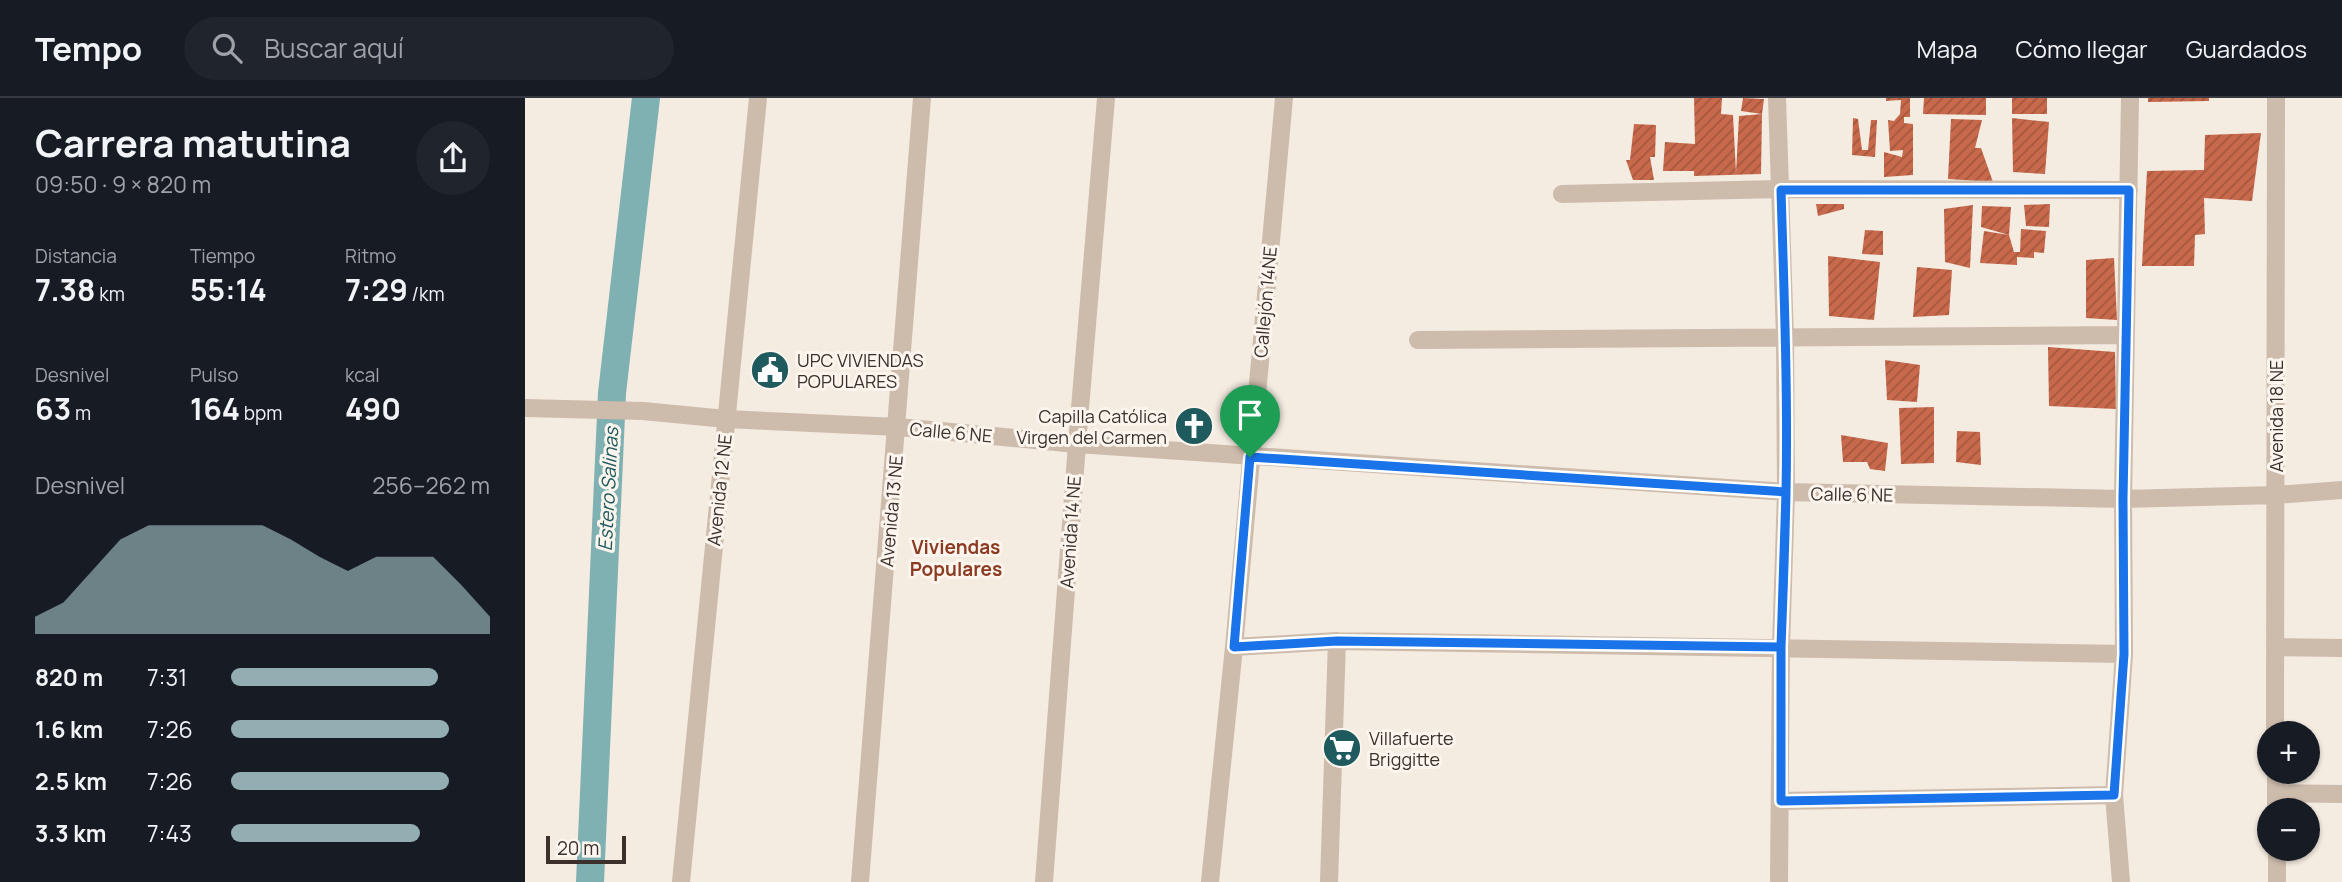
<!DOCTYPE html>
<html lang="es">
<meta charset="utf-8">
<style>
:root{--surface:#171b24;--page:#20242c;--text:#f1f3f6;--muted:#9ea1a6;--line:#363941;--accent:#92aeb2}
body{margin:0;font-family:Manrope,sans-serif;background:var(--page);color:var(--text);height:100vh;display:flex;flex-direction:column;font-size:26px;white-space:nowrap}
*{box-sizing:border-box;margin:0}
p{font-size:23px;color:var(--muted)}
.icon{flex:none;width:38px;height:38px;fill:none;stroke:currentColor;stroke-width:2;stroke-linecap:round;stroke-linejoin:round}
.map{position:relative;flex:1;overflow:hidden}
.details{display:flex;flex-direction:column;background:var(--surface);width:525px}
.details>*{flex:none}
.fabs{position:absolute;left:1732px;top:623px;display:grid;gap:14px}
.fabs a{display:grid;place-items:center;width:63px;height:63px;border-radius:50%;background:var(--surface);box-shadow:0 2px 5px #0004;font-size:35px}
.scale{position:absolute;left:21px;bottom:18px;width:80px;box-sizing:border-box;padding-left:7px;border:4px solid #3b302b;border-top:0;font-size:19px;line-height:24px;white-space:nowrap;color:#3b302b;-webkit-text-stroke:5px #fbf5ee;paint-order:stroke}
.pin{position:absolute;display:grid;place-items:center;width:60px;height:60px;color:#fff;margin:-72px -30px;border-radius:50% 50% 50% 0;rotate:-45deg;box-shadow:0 0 7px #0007}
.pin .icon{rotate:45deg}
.round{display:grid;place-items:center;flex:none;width:74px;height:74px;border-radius:37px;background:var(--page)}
.headline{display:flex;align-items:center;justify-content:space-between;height:119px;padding:0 35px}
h1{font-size:38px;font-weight:700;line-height:52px}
.stats{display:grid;grid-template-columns:repeat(3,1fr);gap:10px;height:119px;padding:7px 35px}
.stats div{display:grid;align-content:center}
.stats b{font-size:30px;font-weight:700}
.stats small{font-size:19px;font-weight:400}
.stats p{font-size:19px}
.chart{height:196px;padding:14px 35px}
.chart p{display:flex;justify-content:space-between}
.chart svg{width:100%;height:126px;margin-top:7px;fill:var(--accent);opacity:.7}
ul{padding:0 35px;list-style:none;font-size:23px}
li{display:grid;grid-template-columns:112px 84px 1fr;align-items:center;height:52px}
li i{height:18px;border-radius:9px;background:var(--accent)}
header{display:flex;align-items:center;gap:42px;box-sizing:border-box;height:98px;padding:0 35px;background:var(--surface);border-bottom:2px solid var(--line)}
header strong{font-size:33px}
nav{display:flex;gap:38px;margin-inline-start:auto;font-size:24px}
.search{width:490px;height:63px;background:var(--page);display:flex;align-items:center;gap:18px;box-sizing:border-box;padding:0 24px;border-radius:38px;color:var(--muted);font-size:26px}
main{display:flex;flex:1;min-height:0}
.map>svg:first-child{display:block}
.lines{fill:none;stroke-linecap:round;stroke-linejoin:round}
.canal{stroke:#7fb0b2;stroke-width:28}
.building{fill:url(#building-hatch)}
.minor{stroke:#cdbbac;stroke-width:18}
.route-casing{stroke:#fff;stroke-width:14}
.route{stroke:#1a73e8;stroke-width:9}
.labels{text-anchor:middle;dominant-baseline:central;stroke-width:6;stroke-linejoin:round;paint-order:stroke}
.street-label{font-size:18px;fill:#3b302b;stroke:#fbf5ee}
.poi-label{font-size:18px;fill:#3b302b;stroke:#fbf5ee;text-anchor:start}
.water-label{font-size:19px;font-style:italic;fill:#1f5a5e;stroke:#fbf5ee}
.neighbourhood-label{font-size:19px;font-weight:bold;fill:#8c3b22;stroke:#fbf5ee}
</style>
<header>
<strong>Tempo</strong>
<div class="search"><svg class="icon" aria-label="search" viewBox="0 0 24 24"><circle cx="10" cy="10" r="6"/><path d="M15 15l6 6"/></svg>Buscar aquí</div>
<nav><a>Mapa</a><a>Cómo llegar</a><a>Guardados</a></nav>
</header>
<main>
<section class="details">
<div class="headline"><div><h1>Carrera matutina</h1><p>09:50 · 9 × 820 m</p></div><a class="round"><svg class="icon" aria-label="share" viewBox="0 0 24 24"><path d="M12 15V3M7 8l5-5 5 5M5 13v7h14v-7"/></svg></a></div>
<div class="stats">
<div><p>Distancia</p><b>7.38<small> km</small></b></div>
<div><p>Tiempo</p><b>55:14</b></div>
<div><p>Ritmo</p><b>7:29<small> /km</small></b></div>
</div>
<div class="stats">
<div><p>Desnivel</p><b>63<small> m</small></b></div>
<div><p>Pulso</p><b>164<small> bpm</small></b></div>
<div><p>kcal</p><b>490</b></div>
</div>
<div class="chart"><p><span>Desnivel</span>256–262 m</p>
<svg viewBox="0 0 160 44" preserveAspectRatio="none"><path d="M0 44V38L10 33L20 22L30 11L40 6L50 6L60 6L70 6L80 6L90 11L100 17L110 22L120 17L130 17L140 17L150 27L160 38V44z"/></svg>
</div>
<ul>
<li><b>820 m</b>7:31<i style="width:80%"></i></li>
<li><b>1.6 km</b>7:26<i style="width:84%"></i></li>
<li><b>2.5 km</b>7:26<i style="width:84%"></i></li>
<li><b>3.3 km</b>7:43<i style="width:73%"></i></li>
</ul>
</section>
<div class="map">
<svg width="1817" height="784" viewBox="0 0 1817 784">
<defs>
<pattern id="building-hatch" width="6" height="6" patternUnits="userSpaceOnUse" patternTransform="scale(1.75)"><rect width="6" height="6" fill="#c8694b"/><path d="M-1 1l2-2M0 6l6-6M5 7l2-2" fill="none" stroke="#a4573f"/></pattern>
</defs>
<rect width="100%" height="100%" fill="#f4ebe1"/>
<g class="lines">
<!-- canal -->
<path class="canal" d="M65,784L87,295L121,0"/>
</g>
<!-- building -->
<path class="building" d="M1169,0H1197L1196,16L1208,17L1211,75L1214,18L1237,16L1236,76L1169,78V73H1138L1140,44L1170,46Z
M1218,0L1239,1L1237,16L1216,13Z
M1361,0H1385V19H1379V25L1388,26V77L1359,79V54L1377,59L1378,52L1365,53L1363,22L1369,23L1375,16L1376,2L1361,3Z
M1399,0H1461V17L1398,16Z
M1487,0H1522V16H1487Z
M1623,0H1684V3L1623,4Z
M1328,20L1333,21L1337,52H1343L1346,22H1352L1350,59L1327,57Z
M1487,20L1524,24L1520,76L1488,74Z
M1426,21L1457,22L1450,50H1456L1468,84L1423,81Z
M1109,26L1131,27L1130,59H1125L1129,82H1108L1101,62H1105Z
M1736,35L1727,103L1679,100L1680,136L1670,137L1669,168H1617L1622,73L1679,72L1680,37Z
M1291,106H1319V111L1293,118Z
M1525,106L1524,129L1501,128L1499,107Z
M1448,107L1445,170L1420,164L1419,111Z
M1457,108L1486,109L1484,137L1489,154H1495L1496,131L1521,133L1519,155L1509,154V160L1492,159V167L1455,165L1459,133L1484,137L1456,129Z
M1340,132L1358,133V157L1337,156Z
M1303,158L1355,164L1349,222L1304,218Z
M1589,160L1592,222L1561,220V162Z
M1392,169L1427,172L1424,217L1388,219Z
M1523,249L1590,254L1591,311L1524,308Z
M1360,262L1395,267L1392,304L1362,302Z
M1409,309V365L1376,366L1374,310Z
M1432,333L1455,334L1456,367L1431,364Z
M1316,337L1363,345L1360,373L1345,371L1342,364H1318Z"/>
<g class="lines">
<!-- minor -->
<path class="minor" d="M1252,0L1260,240L1261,394L1256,549L1254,784
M1037,96L1256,91L1604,92
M893,242L1601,237
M0,310L118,313L201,321L373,329L552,346L1261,394L1598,401L1751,397L1817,392
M709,549L812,543L1599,556
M1750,549L1817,550
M1750,635L1751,0
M1751,674V712
M1751,695L1817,696
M1256,703L1589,697
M1752,751V784
M156,784L233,0
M335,784L397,0
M519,784L552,346L581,0
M685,784L709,549L759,0
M804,784L812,543
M1596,784L1589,697L1599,556L1598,401L1605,0"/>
</g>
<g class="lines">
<!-- route casing -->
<g class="route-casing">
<path id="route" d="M725,359L1261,394L1256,549V703L1589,697L1599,556L1598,401L1604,92H1256C1259,193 1263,294 1261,395C1260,446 1258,498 1256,549L812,543L709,549L725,359"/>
</g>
<!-- route -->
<use href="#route" class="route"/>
</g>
<!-- icons -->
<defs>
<g id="civic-disc" transform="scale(2.0125)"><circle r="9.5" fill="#1f5a5e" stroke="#fbf5ee"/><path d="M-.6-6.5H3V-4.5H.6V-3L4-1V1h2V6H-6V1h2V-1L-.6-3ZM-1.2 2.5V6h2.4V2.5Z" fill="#fff"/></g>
<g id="church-disc" transform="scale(2.0125)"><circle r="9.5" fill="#1f5a5e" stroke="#fbf5ee"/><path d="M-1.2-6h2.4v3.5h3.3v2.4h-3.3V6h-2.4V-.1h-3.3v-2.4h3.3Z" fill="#fff"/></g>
<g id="supermarket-disc" transform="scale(2.0125)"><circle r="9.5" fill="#1f5a5e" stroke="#fbf5ee"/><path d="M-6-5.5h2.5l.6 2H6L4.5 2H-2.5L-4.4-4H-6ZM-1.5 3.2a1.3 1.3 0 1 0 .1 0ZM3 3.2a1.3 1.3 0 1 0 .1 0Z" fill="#fff"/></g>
</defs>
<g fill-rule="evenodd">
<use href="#civic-disc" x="245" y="272"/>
<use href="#church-disc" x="669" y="328"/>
<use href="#supermarket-disc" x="817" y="650"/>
</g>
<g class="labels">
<!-- street labels -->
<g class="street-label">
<text transform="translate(740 204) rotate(-85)">Callejón 14NE</text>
<text transform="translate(1751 318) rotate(-90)">Avenida 18 NE</text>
<text transform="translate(426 334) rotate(5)">Calle 6 NE</text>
<text transform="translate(194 392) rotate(-84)">Avenida 12 NE</text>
<text transform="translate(1327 396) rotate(1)">Calle 6 NE</text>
<text transform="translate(366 413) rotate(-85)">Avenida 13 NE</text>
<text transform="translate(545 434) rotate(-86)">Avenida 14 NE</text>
</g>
<!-- poi labels -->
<g class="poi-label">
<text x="272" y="262">UPC VIVIENDAS<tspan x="272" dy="21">POPULARES</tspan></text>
<text x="642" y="318" text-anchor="end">Capilla Católica<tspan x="642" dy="21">Virgen del Carmen</tspan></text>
<text x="844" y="640">Villafuerte<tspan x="844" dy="21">Briggitte</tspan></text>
</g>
<!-- water labels -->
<g class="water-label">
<text transform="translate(83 391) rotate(-87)">Estero Salinas</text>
</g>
<!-- neighbourhood labels -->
<g class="neighbourhood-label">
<text x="431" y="449">Viviendas<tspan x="431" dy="22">Populares</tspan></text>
</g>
</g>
</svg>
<div class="fabs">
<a>+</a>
<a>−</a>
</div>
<div class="scale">20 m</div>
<div class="pin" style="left:725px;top:359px;background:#1e9e55"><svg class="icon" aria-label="arrive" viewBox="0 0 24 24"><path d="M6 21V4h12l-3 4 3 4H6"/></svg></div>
</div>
</main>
